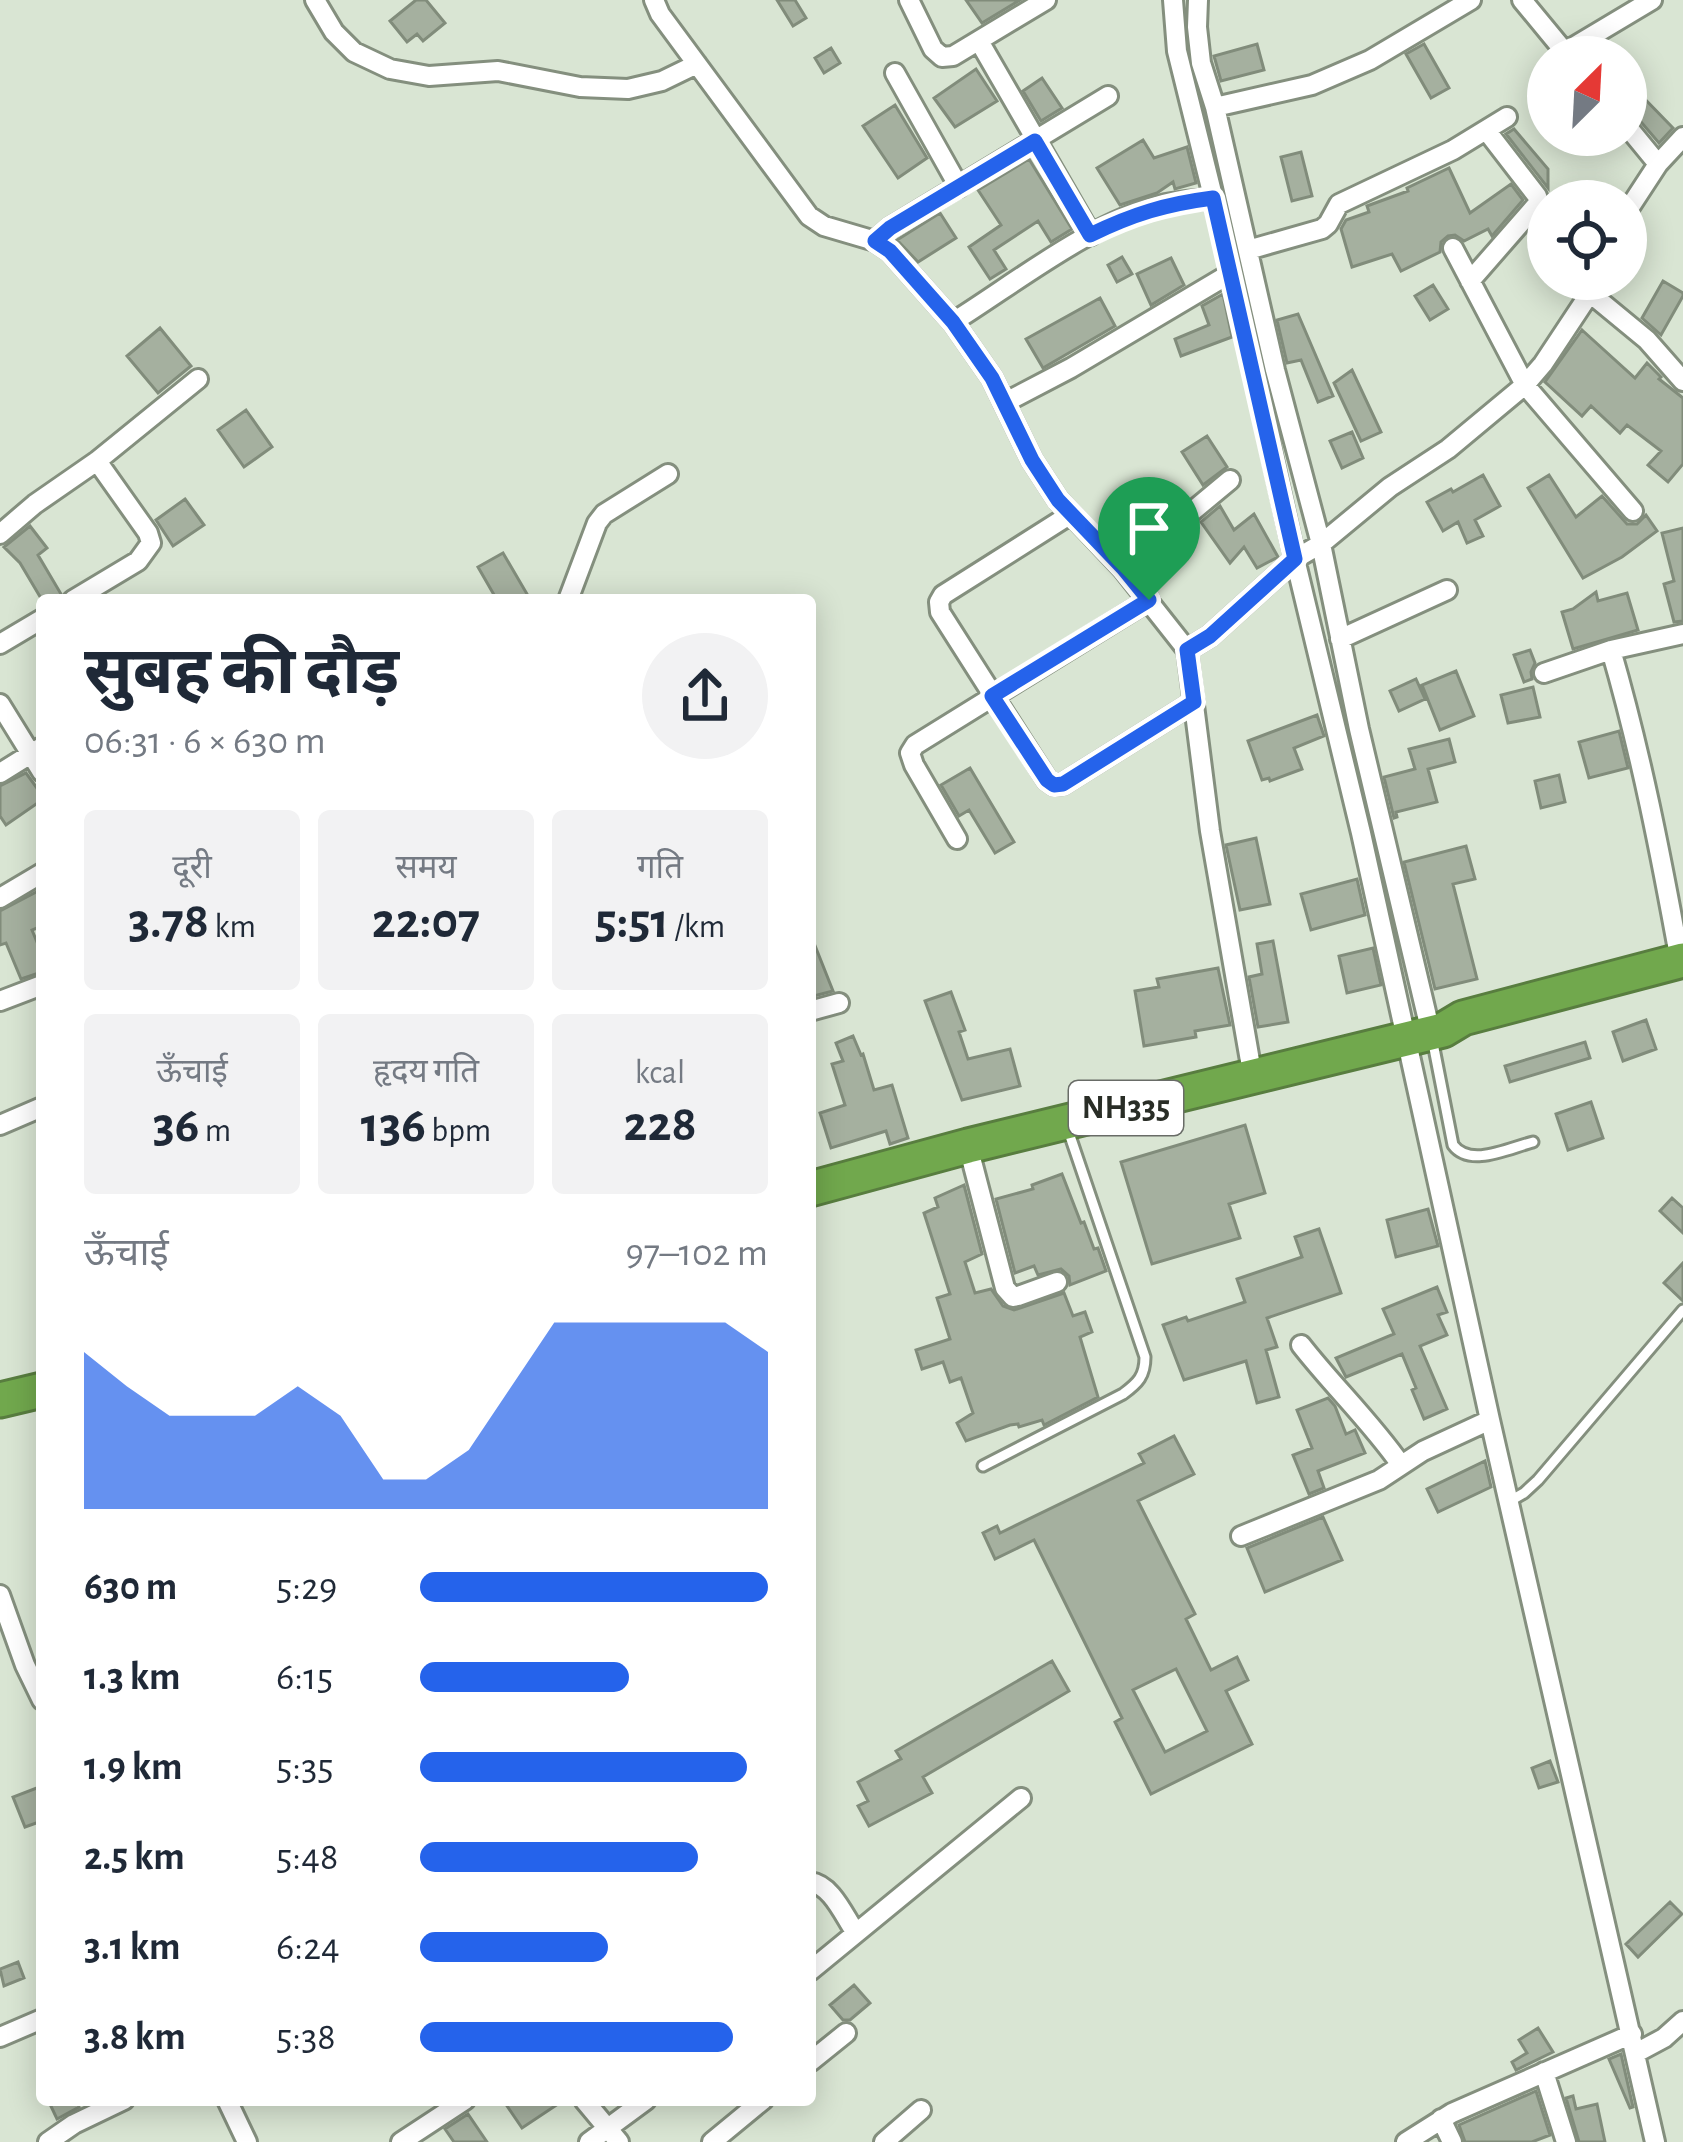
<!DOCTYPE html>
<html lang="hi">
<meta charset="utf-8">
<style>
:root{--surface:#fff;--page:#f2f2f3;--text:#1f2937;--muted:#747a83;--accent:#2563eb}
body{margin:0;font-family:"Alegreya Sans","Noto Sans Devanagari",sans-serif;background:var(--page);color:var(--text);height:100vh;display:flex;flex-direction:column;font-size:45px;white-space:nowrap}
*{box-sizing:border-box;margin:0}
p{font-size:39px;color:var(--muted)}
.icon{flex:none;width:66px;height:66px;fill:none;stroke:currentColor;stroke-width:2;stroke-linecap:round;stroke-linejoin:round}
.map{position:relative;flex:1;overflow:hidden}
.details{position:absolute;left:36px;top:594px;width:780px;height:1512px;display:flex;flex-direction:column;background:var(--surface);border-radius:12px;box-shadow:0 6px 30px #0003}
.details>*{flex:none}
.needle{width:78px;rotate:24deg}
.buttons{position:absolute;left:1527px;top:36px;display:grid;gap:24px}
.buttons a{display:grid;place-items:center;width:120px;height:120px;border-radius:50%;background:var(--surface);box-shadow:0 6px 30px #0003;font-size:60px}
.pin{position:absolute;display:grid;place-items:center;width:102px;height:102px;color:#fff;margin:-123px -51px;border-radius:50% 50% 50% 0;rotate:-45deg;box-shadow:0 0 12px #0007}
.pin .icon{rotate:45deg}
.round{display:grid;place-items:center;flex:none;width:126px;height:126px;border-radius:63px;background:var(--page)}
.headline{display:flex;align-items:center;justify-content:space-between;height:204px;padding:0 48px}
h1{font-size:66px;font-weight:700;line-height:90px}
.metrics{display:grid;grid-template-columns:repeat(3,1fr);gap:18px;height:204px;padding:12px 48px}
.metrics div{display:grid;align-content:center;border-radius:12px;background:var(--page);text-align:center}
.metrics b{font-size:51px;font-weight:700}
.metrics small{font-size:33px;font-weight:400}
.metrics p{font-size:33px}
.chart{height:336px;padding:24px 48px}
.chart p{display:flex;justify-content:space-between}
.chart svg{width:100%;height:216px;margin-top:12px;fill:var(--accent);opacity:.7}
ul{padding:0 48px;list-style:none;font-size:39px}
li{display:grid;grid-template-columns:192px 144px 1fr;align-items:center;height:90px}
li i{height:30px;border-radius:15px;background:var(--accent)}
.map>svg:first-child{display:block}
.building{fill:#a5b09f;stroke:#818c7b;stroke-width:3;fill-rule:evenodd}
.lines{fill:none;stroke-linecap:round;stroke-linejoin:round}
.lane-casing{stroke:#848f7e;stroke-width:15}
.street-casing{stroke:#848f7e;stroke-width:24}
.highway-casing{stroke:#587d3f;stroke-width:39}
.lane{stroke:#fff;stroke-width:9}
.street{stroke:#fff;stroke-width:18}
.highway{stroke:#71a84d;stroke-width:33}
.route-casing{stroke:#fff;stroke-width:24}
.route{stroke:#2563eb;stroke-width:15}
.labels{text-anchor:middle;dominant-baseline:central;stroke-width:9;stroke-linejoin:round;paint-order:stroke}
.shield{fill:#fff;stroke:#696c67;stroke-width:3}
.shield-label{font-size:33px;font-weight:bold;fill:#292d26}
</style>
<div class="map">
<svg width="1683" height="2142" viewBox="0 0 1683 2142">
<rect width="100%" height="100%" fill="#d9e5d3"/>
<!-- building -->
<path class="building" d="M416,0H426L445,23L423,41L417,34L407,42L390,21Z
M777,0H795L806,18L793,26Z
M966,0H1020L982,23Z
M1257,44L1264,70L1221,81L1214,56Z
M1424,44L1449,88L1431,98L1406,54Z
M831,48L840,63L824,73L815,58Z
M976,69L997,101L955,127L934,98Z
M1042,78L1062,108L1041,121L1023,91Z
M1639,93L1673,128L1659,143L1636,116L1626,112V108Z
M895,105L927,158L898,178L863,126Z
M1514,129L1548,169V188L1506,134Z
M1143,140L1154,158L1187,147L1196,183L1175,189L1173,182L1157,193L1120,205L1097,168Z
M1301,152L1312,196L1292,201L1281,157Z
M1029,159L1072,229L1051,242L1038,221L994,250L1006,269L990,279L969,247L1001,225L978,190Z
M1449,168L1470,213L1511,184L1523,200L1492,236L1488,229L1464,241L1455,235L1448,236L1441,242L1440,252L1401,271L1392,254L1352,267L1341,229L1346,220L1369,212L1367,206L1408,191L1407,188Z
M940,213L956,238L918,262L897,240Z
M1122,257L1132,274L1117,282L1108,265Z
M1171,258L1184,285L1151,305L1137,274Z
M1663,281L1683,293V296L1661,335L1642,318Z
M1433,285L1448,309L1430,320L1415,296Z
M1223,294L1232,337L1181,356L1175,339L1209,325L1202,306Z
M1100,298L1115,326L1043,368L1026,339Z
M1298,314L1333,396L1318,402L1301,360L1287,363L1277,320Z
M160,328L191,366L158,393L127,356Z
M1582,330L1635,378L1647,363L1661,377L1659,379L1683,398V464L1668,482L1648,465L1661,451L1627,425L1620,433L1591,406L1582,416L1545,382Z
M1352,370L1381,432L1361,441L1334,383Z
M246,410L272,447L244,467L218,430Z
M1352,432L1363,458L1342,468L1330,441Z
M1207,436L1227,467L1203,485L1182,452Z
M1483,475L1500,506L1475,520L1483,536L1467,543L1458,522L1443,531L1427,502L1451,489L1453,492Z
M1549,475L1576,517L1602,496L1627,524H1637L1646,515L1657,531L1622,557L1583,578L1528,488Z
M1140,490L1153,504L1127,529L1113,515Z
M185,499L204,525L173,546L156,520Z
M1220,506L1234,530L1254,514L1278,557L1257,568L1244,547L1230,563L1201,522Z
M30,526L47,548L38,555L61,594L60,600H42L20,563L4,547Z
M1683,528V621L1674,622L1664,584L1674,581L1662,533Z
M503,553L527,594L518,600H497L478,567Z
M1596,592L1598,601L1627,593L1638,630L1573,649L1562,612L1573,609Z
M1530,650L1535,663L1531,672L1532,679L1524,682L1514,655Z
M1456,671L1474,716L1440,730L1422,685Z
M1416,679L1425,699L1399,711L1390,691Z
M1533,687L1540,717L1508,723L1501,695Z
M1317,715L1324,736L1294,748L1302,769L1270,781L1269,778L1262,780L1248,741Z
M1619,731L1628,768L1589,778L1579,742Z
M1449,739L1455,762L1428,769L1437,802L1396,812L1397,817L1394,818L1384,777L1415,769L1409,749Z
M970,768L1014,842L995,853L969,810L959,816L941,785Z
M26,773L42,795V800L6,825L0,816V786Z
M1559,775L1565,802L1541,808L1535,781Z
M1256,838L1270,904L1240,910L1226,845Z
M1466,846L1475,879L1453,884L1477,979L1435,989L1404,862Z
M1357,879L1365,915L1311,930L1301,894Z
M42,889V926L32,930L42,954V972L21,979L6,943L0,945V911Z
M810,933L833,991L810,997Z
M1273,941L1288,1022L1258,1027L1249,977L1262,974L1257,944Z
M1373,948L1381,985L1347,993L1339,956Z
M1218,968L1230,1025L1195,1031L1196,1037L1144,1046L1135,991L1159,987L1157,979Z
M951,992L965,1030L959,1032L968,1059L1010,1049L1020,1086L962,1100L925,1001Z
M1646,1020L1656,1049L1623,1061L1613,1032Z
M853,1036L861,1055L863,1054L874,1090L892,1085L908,1138L890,1144L886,1131L831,1148L820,1113L845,1105L832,1064L843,1061L836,1043Z
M1585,1042L1590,1058L1510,1082L1505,1066Z
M1591,1102L1603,1138L1568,1150L1556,1114Z
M1245,1125L1265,1193L1229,1204L1240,1238L1152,1264L1121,1162Z
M1062,1174L1081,1223L1084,1222L1094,1249L1098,1248L1106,1271L1070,1285L1069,1276L1061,1269L1038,1275L1034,1266L1015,1273L996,1199L1033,1189L1032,1185Z
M964,1185L982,1254L965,1262L975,1293L991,1289L1003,1306L1014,1310L1064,1293L1073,1316L1085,1312L1092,1332L1080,1337L1098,1397L1044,1425L1042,1420L1019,1427L1018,1424L1010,1425L966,1441L957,1423L973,1413L961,1378L950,1382L943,1362L922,1369L916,1350L950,1339L937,1298L950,1294L924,1213L938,1207L935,1198Z
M1672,1198L1683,1208V1233L1660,1211Z
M1428,1209L1438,1246L1396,1257L1387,1220Z
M1319,1229L1341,1293L1267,1318L1277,1347L1266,1350L1279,1397L1257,1403L1246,1361L1184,1380L1163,1325L1186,1317L1188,1321L1245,1302L1237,1279L1302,1257L1295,1237Z
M1683,1263V1301L1664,1283Z
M1437,1287L1447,1312L1438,1315L1447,1335L1420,1346L1447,1409L1424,1419L1412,1390L1416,1388L1402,1354L1346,1377L1336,1358L1394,1334L1383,1309Z
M1328,1398L1335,1406L1346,1434L1355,1430L1365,1453L1318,1471L1324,1488L1309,1494L1293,1455L1312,1448L1297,1410Z
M1174,1436L1194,1474L1138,1501L1195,1614L1186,1619L1211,1670L1237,1657L1248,1680L1226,1691L1252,1744L1151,1794L1115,1722L1122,1718L1034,1540L995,1559L983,1533L997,1526L1000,1533L1144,1463L1139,1454ZM1176,1669L1207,1731L1165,1752L1133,1690Z
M1485,1461L1491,1487L1438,1512L1427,1489Z
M1323,1517L1342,1560L1265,1592L1247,1548Z
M1052,1661L1069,1691L923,1777L932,1793L869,1826L858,1806L868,1801L858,1782L901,1759L896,1751Z
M1550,1761L1558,1782L1539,1788L1532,1768Z
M42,1786V1821L25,1827L13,1797Z
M1670,1902L1682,1914L1638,1957L1626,1944Z
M18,1962L24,1978L4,1986L0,1969Z
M854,1985L870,2003L850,2020H843L830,2005Z
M1538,2028L1553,2052L1516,2070L1512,2062L1527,2053L1519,2040Z
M1621,2054L1633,2107L1630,2108L1609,2059Z
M1536,2091L1550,2135L1532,2142H1465L1459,2125Z
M1573,2096L1576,2109L1597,2104L1605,2142H1579L1566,2098Z
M48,2100H76L79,2107L57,2119Z
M503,2100H564L522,2128Z
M468,2114L487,2142H454L445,2129Z"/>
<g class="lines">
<!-- lane casing -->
<g class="lane-casing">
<path id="lane" d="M1432,1038L1453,1145C1470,1168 1509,1148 1533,1142
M983,1466L1123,1394C1138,1383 1145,1376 1145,1357L1067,1127
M1510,1501L1524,1493L1538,1480L1683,1310"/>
</g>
<!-- street casing -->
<g class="street-casing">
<path id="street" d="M315,0L334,32L354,52L390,69L429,76L498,71L580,87L628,89L662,81L697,64
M654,0L660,14L809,216L824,226L875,241L890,251L953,322L992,378L1032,460L1058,500L1123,569L1187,650L1210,831L1253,1078
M909,0L933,49L942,57L953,56L1046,0
M1173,0L1177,51L1230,265L1295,559L1361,833L1490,1420L1655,2142
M1198,0L1197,27L1201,63L1215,107L1275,370L1321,544L1359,729L1431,1033
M1522,0L1569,57
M979,41L1091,235
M1565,52L1652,0
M895,73L959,187
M1215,107L1312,85L1370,60L1471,0
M1626,125L1658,164
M1626,213L1658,164L1683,137
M875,241L890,228L1108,96
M1453,248L1525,385L1633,511
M1248,250L1322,229L1328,224L1339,204L1453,150L1507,117
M1470,281L1539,202L1537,196L1486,130
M1590,293L1647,340L1683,381
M953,322C1017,282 1093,221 1166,204C1181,201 1198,200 1213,198
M1004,403L1071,368L1231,273
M1071,514L943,595L939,602L940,612L1047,780L1054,785L1063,784L1194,702
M0,534L35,504L97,461L198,379
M1123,569L1230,480
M73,600L138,561L151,543L148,533L97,461
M568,600L597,523L604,514L668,474
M1340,639L1447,590
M0,644L42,619
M1187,650L1210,636L1295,559L1321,544L1390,487L1448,449L1525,385L1543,364L1590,293L1596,279
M1611,650C1641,753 1661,856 1680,961
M1544,673L1611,650L1683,634
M0,704L42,772
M0,773L42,747
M957,839L914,765L910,753L915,745L1149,600
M0,898L42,873
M0,1001L42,985
M810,1011L839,1003
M0,1125L42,1107
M968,1146L1005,1288L1013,1297L1018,1296L1057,1282
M1301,1345C1333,1386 1371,1422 1401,1465
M1241,1536L1379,1480L1423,1451L1490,1420
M0,1595L25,1665L42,1700
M810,1882C832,1885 844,1916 856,1933
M810,1971L1021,1798
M0,2037L42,2019
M1636,2053L1664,2038L1683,2021
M810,2062L846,2033
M1544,2072L1566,2142
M227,2100L247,2142
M584,2100L619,2142
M1441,2119L1452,2142
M48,2142L74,2124L124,2100
M401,2142L465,2100
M589,2142L646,2100
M712,2142L763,2100
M884,2142L921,2110
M1406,2142L1452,2113L1632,2034"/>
</g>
<!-- highway casing -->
<g class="highway-casing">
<path id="highway" d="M810,1189L968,1146L1443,1030L1463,1018L1683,960
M0,1400L42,1390"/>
</g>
<!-- lane -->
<use href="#lane" class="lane"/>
<!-- street -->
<use href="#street" class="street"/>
<!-- highway -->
<use href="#highway" class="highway"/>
</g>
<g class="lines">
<!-- route casing -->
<g class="route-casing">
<path id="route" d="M1035,141L1090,235C1133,214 1166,204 1213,198L1295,559L1210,636L1187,650L1194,702L1063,784L1054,785L1047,780L992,696L1149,600L1123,568L1058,500L1032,460L992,378L953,322L890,251L875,241L890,228Z"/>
</g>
<!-- route -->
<use href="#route" class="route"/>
</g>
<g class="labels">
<!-- shield labels -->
<rect class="shield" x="1069" y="1081" width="114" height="54" rx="9"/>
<g class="shield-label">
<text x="1126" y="1108">NH335</text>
</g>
</g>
</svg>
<div class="buttons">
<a><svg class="needle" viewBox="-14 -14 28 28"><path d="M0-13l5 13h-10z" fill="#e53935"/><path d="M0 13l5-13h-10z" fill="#747a83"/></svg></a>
<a><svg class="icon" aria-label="locate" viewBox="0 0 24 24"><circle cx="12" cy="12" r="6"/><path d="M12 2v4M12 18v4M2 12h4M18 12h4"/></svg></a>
</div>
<div class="pin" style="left:1149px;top:600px;background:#1e9e55"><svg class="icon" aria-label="arrive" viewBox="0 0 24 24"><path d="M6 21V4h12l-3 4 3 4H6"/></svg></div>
<section class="details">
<div class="headline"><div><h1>सुबह की दौड़</h1><p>06:31 · 6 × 630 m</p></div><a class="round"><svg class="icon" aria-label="share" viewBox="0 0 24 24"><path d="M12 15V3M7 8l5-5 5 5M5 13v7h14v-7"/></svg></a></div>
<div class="metrics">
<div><p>दूरी</p><b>3.78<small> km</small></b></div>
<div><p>समय</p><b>22:07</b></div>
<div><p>गति</p><b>5:51<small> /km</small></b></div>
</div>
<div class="metrics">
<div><p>ऊँचाई</p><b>36<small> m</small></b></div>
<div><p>हृदय गति</p><b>136<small> bpm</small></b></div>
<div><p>kcal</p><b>228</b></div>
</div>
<div class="chart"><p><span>ऊँचाई</span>97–102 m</p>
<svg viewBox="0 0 160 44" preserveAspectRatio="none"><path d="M0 44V12L10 19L20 25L30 25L40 25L50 19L60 25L70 38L80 38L90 32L100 19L110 6L120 6L130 6L140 6L150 6L160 12V44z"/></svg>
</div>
<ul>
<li><b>630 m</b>5:29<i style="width:100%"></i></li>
<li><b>1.3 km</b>6:15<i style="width:60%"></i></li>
<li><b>1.9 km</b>5:35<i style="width:94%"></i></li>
<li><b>2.5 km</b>5:48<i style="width:80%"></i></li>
<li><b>3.1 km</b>6:24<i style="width:54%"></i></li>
<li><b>3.8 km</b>5:38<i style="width:90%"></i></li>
</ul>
</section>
</div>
